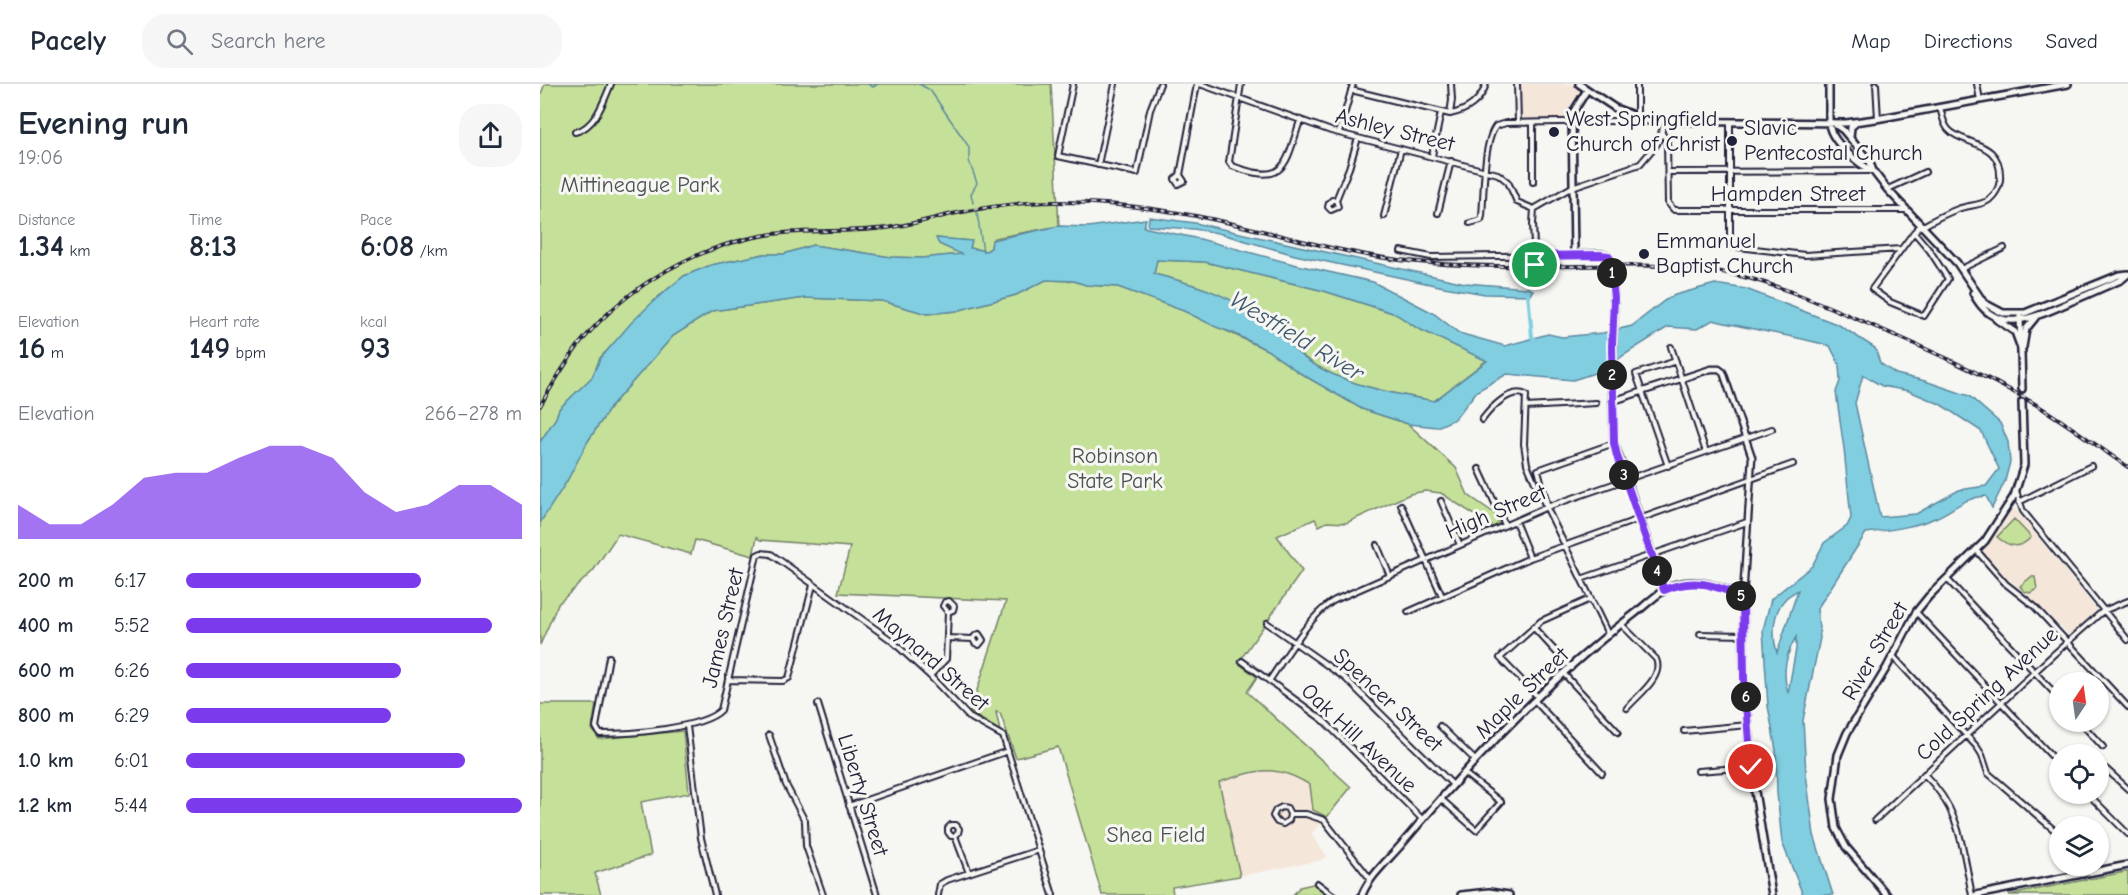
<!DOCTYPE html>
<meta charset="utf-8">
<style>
:root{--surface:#fff;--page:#f6f6f7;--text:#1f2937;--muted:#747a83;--line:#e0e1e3;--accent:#7c3aed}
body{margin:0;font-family:"Comic Neue",sans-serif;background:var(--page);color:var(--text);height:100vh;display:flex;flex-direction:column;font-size:22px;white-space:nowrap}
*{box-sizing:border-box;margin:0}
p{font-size:20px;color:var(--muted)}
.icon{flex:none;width:33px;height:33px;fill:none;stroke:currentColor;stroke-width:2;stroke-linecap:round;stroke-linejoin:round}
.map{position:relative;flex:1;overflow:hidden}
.panel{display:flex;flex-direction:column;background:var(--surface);width:540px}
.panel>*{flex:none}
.needle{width:39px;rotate:13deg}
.controls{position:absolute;left:1509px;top:588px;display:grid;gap:12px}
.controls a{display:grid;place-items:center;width:60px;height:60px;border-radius:50%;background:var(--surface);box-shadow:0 2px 4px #0004;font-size:30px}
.pin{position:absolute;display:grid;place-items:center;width:51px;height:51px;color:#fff;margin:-26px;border:3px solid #fff;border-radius:50%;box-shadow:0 2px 6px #0007}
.km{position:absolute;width:30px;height:30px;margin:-15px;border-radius:50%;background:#222;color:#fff;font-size:16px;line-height:30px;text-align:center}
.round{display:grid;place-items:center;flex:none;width:63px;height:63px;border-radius:24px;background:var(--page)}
.headline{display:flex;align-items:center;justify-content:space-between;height:102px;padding:0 18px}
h1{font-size:33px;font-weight:700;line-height:45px}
.metrics{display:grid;grid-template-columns:repeat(3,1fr);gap:9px;height:102px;padding:6px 18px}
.metrics div{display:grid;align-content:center}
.metrics b{font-size:30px;font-weight:700}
.metrics small{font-size:16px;font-weight:400}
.metrics p{font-size:16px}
.chart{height:168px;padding:12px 18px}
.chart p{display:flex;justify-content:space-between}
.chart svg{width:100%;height:108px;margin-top:6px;fill:var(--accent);opacity:.7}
ul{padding:0 18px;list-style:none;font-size:20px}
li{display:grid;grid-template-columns:96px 72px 1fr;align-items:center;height:45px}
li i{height:15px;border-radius:8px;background:var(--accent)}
header{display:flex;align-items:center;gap:36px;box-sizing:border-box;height:84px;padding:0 30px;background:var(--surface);border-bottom:2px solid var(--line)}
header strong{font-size:28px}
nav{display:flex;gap:33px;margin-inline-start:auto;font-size:21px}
.search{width:420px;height:54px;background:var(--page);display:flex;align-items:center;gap:15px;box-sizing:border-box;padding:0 21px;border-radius:24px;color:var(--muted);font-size:22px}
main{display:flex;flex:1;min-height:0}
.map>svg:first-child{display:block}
.built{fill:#f5e6da}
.green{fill:#c5e199;stroke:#74826a;stroke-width:1.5}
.water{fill:#82cee1;stroke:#5c899f;stroke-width:1.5;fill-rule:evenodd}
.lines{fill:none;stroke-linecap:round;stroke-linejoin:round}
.stream{stroke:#5c899f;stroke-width:1.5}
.canal{stroke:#82cee1;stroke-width:4}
.secondary-tunnel{stroke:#cccccd;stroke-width:5;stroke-dasharray:5 2.5;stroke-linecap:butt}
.minor-casing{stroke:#22223b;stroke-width:8}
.tertiary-casing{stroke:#22223b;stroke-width:9}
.secondary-casing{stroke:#22223b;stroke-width:10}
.primary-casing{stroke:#22223b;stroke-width:10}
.minor{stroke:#f6f6f2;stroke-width:4}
.tertiary{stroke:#f6f6f2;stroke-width:4.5}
.secondary{stroke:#f6f6f2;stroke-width:5}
.primary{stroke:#f6f6f2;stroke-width:5}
.rail-casing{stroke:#22223b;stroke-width:4}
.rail{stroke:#f6f6f2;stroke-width:1.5;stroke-dasharray:4.5;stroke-linecap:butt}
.route-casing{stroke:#fff;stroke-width:12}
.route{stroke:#7c3aed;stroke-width:8}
.poi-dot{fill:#22223b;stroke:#f6f6f2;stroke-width:2}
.labels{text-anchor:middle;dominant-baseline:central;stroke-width:6;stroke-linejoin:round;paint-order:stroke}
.poi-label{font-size:22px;fill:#22223b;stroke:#f6f6f2;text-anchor:start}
.street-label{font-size:22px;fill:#22223b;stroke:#f6f6f2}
.park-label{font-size:22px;fill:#4b5252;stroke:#f6f6f2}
.water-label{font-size:24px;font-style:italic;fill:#3f566d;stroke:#f6f6f2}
</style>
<header>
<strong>Pacely</strong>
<div class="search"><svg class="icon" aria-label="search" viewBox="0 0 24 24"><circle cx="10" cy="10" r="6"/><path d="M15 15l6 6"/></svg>Search here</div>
<nav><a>Map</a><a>Directions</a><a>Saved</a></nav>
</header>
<main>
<section class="panel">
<div class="headline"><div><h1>Evening run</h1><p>19:06</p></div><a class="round"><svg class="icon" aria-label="share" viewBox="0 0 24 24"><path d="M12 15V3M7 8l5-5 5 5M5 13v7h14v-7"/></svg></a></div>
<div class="metrics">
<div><p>Distance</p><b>1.34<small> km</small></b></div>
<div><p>Time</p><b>8:13</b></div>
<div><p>Pace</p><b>6:08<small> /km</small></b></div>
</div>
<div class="metrics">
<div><p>Elevation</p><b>16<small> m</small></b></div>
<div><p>Heart rate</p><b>149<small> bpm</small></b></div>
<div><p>kcal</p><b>93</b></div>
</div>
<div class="chart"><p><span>Elevation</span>266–278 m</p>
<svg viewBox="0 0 160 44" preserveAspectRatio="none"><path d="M0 44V30L10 38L20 38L30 30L40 19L50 17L60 17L70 11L80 6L90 6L100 11L110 25L120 33L130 30L140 22L150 22L160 30V44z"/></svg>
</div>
<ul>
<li><b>200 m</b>6:17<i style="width:70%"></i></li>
<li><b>400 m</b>5:52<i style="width:91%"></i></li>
<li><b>600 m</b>6:26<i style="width:64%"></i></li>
<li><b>800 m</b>6:29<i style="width:61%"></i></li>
<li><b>1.0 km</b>6:01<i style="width:83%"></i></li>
<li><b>1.2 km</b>5:44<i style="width:100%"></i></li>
</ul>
</section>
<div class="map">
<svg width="1588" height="811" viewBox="0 0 1588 811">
<rect width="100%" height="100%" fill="#f6f6f2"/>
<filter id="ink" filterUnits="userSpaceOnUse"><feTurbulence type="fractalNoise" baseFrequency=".0167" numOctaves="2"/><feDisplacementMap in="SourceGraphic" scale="12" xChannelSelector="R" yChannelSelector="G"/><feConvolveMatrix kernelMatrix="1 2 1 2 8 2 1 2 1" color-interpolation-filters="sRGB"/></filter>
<g filter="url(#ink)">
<!-- built -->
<path class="built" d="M979,0H1033L1042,7V11L1029,28V36H981L980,34Z
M1475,424L1557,526L1530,552L1488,511L1481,508L1443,469L1442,466L1459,445L1471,426Z
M730,686L753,690L770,701L773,726L787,733L771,750L787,772L782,776L700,792L679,698L701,691Z"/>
<!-- green -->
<path class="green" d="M5,0H511L519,142L455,154L452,156L451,164L446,167L430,164L431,157L397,154L399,160L422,170L382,174L351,173L273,161L244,170H224L171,181L144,192L117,214L60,274L53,293L19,325L16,334L0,358V12Z
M617,176L665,178L784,207L856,230L877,244L947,276L894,317C851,309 800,301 764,273C751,263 740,249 727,239C690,211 658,201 614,190Z
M506,196L534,197L546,201L578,203L644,227L727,266L760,289L822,325L868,340L916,384L928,411L954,429L959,440L953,443L901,409L885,407L870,410L806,439L787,438L779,442L775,435L737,452L762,487L698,579L717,593L707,608L811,703L787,733L773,726L770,701C735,679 717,686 679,698L700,792L632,803L633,811H562L518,663L476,674L460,629L456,628L460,647L430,628L466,517L298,509L310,463L220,456L217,453L213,472L155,456L151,470L78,450L53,487L18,520L0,561V411L48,357L72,321L133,252L172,227L265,214L342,217L387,230L416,227L476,211Z
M1474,435L1491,453C1480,466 1469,463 1457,453Z
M1491,493H1495L1497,505L1490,509L1484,507L1480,502Z
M0,620H56L52,645L59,655L143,647L149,709L101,718L111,771L55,789L61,811H0Z
M1585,788H1588V811H1469Z
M777,799L792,811H753L760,803Z"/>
<!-- water -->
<path class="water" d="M609,133L655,139L925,199L988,204L993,206L990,211L945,210L904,203L755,171L678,149L654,145L608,142Z
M606,135L604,143L607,144L660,155L753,180L833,198L893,229L919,249L965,262L1008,250L1022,253L1063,249L1092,242L1124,217L1135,211L1175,200L1206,205L1299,241L1335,264L1340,279L1356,290L1385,297L1429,312L1460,339L1468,358L1470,378L1465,397L1452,424L1446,412C1422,414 1416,425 1395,434C1375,443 1349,446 1326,449L1277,525L1280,554L1263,636L1266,690L1274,751L1293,811H1263L1242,758L1237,709L1236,666L1228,622L1223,546L1231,515L1272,482L1284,459L1307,442L1311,434L1304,365L1296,308L1300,297L1299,280L1290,262C1252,251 1212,246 1173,236L1157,245L1128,243L1084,271L1064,286L1033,296L967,290L937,307L915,335L897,343L868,340L822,325L760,289L727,266L693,249L676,243L644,227L578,203L546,201L534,197L506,196L476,211L416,227L387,230L342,217L265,214L172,227L133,252L72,321L48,357L27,397L0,439V358L16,334L19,325L52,293L60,275L91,239L117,214L144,192L171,181L224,170H244L273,161L351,173L382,174L421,170L399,160L396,154L432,157L430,164L446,167L451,164L452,156L519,142L548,143ZM617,176L665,178L784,207L856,230L877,244L947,277L894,317C851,309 801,301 764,274C751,264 740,249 727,239C691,211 658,201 614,190ZM1323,291L1342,302L1369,307L1400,320L1441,347L1459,385L1446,402L1419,406L1376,430L1340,433L1315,319ZM1258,506L1237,569C1232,552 1232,528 1246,514C1249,511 1255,508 1258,506ZM1256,553V565L1248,609C1242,590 1245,571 1256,553Z"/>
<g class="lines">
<!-- stream -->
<path class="stream" d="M328,0L333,3L338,0
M379,0L390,6L429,63V77L437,99L431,110L433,119
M437,128L443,168"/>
<!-- canal -->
<path class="canal" d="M988,209L992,253L995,256"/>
<!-- secondary-tunnel -->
<path class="secondary-tunnel" d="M1482,305V318"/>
<!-- minor casing -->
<g class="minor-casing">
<path id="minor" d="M533,0L518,72L597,89L610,26L620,0
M660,0L791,47L958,90L968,98L977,118L994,125
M701,0L689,78L692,82C746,102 745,82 760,37
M911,0L912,16L910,30C927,27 941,17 946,0
M977,0L978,39
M1097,0V33
M1336,0L1338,35
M1437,0L1440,16
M811,6L910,30
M1190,38V162L1265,171L1361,165
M993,40V98
M35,48C55,44 64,17 71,0
M799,49L813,0
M1122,49L1127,57L1128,119L1134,126H1366
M892,72L901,28
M558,81L575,0
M1128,88L1331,87
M640,91L644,97L638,100L635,95L640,91L657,0
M1348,105L1385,88
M796,116L798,123L791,126L788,123L789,119L792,116H796L809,84L818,54
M994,125L1032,103L1100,80L1117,60L1125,38
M994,125L993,140L995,184
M898,129L911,77
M844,132L861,65
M930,139L941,136L942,132C944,110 943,58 956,42L966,39L1075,37
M1374,148L1390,167L1408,195L1384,232L1350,218L1332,205L1374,148L1381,141H1385C1395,135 1407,129 1418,125C1428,121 1440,122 1449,116C1455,111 1459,104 1460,96C1463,55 1422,62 1408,45C1403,39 1402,31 1400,23
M861,167L891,173L1034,171
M1421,185L1464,164
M1131,263L1166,368
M986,323L1056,319
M942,336C951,324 970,303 986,311L984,360L987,380L999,408L1068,550
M1128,382L1096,290L1136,277
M939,385L965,441
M1476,407L1483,427L1588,556
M901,417L920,461
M1479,418L1551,382
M1007,419L998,386L1074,359
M861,421L902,512
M975,437L990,474
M837,461L850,492
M1437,467L1466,500L1494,522L1588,623
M1041,495L1207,438
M1407,495L1520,615
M868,528L990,474L1253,380
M1376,528L1520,681
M727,539L805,594L913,701
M1081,540L1116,575C1124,593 1098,611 1087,624
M993,543L1031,584
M1160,550L1203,551
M407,554L433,555L435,552L439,550L443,556L439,561L435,559L433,555
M1353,572L1437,663L1442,671L1448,689L1520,751
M69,573L56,643L60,650C87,650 163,645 181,626L217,471L221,469L231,470L351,556L390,592L429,633L463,652L513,811
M702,577L783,636L883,736
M1024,590L1078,648
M390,592L406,575L408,528L413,526L414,522L409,517L405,518L403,522L408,528
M188,596L243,597L249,594L273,501
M729,597C744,575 772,528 795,516L1007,423L1232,345
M998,613L960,574L1001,537L1050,515
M995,617L1062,689
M278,620L337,811
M1540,638L1563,663
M147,642L161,754L175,811
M900,642L935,676
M1144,647L1208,641
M229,651L246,701L265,737L266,762L283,811
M1558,686L1566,685L1588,705
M1158,687L1211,683
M1384,690C1421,726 1422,763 1432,811
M1548,710L1588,750
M901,715L936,746L961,718L924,689
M309,722L468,667
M750,730L749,736L743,740L737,738L733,732L736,726L742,723L747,724L750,730H766L784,736L831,796
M1335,736L1514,570L1563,527L1588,517
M415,752H411L408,748V744L411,741H416L419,745L418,749L415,752L429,789
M777,799L793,811
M398,811L400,800L407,796L499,766"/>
</g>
<!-- tertiary casing -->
<g class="tertiary-casing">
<path id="tertiary" d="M1073,317L1171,285H1179L1183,288L1212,373L1203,513"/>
</g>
<!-- secondary casing -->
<g class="secondary-casing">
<path id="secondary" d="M1047,6L1032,30L1034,171L1060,170L1069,172L1070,175L1074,214L1072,296L1074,359L1124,506
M1289,38V0
M1480,232L1482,305
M822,811C829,793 848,776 861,761C931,678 1006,597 1093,531C1106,521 1121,505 1137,500C1161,494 1182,504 1203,513L1204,595L1211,683L1232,811
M1347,811L1306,763L1296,744L1292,715L1298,671L1307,649L1347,583L1376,528L1389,512L1445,457L1474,412L1484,381L1482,318"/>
</g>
<!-- primary casing -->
<g class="primary-casing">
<path id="primary" d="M1039,0L1075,24L1108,37L1306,39L1336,35L1528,0
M1289,38C1289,56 1318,80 1333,87
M1293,39L1303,46L1330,78L1333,87L1347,105L1417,179L1444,219L1463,229H1485L1579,191L1588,190
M1310,54L1311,43L1317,38
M1433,209C1455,254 1496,233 1530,218C1547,211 1564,203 1581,196L1587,191
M1456,235L1475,248L1482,267
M1483,263L1486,245L1495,234
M921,811L949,808L969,811
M1436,811L1588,781"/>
</g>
<!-- minor -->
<use href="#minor" class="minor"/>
<!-- tertiary -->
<use href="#tertiary" class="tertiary"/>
<!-- secondary -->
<use href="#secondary" class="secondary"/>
<!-- primary -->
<use href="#primary" class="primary"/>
<!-- rail casing -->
<g class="rail-casing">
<path id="rail" d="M0,322C13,300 26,277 42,257C89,200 160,160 233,150C267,146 302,148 336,145C362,143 387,136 412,130C445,123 480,118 514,118C568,118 624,125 676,136C744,151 809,172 878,178C933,183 987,183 1042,182C1097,181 1151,179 1204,193C1243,203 1280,219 1317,235C1378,261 1438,287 1495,320C1527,339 1557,362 1588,383"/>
</g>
<!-- rail -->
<use href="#rail" class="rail"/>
</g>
</g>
<g class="lines" filter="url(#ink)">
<!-- route casing -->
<g class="route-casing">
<path id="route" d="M995,181L994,172L1060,171L1069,172L1070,175L1074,214L1072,262L1074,359L1077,372L1124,506C1154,493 1174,501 1203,513L1204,595L1211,683"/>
</g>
<!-- route -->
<use href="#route" class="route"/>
</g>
<!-- markers -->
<g class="poi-dot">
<circle cx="1014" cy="48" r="6"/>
<circle cx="1192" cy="57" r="6"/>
<circle cx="1104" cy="170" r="6"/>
</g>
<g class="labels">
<!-- poi labels -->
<g class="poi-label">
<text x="1026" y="35">West Springfield<tspan x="1026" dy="25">Church of Christ</tspan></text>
<text x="1204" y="44">Slavic<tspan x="1204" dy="25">Pentecostal Church</tspan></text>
<text x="1116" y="157">Emmanuel<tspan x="1116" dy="25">Baptist Church</tspan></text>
</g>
<!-- street labels -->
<g class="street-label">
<text transform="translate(855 46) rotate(14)">Ashley Street</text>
<text x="1248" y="110">Hampden Street</text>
<text transform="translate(956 428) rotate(-23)">High Street</text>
<text transform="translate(183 544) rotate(-77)">James Street</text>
<text transform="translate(1335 567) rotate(-60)">River Street</text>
<text transform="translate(391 575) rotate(41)">Maynard Street</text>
<text transform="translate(982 609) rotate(-44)">Maple Street</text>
<text transform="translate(1447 610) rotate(-43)">Cold Spring Avenue</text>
<text transform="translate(848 616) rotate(43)">Spencer Street</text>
<text transform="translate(819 654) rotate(43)">Oak Hill Avenue</text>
<text transform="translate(323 711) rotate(73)">Liberty Street</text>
</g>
<!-- park labels -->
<g class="park-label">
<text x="100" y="101">Mittineague Park</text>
<text x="575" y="372">Robinson<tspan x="575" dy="25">State Park</tspan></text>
<text x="616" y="751">Shea Field</text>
</g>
<!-- water labels -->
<g class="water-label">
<text transform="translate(757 252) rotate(31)">Westfield River</text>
</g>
</g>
</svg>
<div class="controls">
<a><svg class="needle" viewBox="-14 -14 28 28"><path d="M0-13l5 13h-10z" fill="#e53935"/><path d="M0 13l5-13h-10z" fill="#747a83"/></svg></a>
<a><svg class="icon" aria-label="locate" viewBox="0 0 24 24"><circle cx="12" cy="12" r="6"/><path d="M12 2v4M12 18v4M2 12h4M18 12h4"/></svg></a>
<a><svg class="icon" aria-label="layers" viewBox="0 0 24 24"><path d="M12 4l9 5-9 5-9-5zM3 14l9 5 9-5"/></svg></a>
</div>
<div class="pin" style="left:995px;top:181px;background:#1e9e55"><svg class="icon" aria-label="arrive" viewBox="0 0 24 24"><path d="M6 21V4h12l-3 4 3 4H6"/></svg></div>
<div class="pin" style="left:1211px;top:683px;background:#d93025"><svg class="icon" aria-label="check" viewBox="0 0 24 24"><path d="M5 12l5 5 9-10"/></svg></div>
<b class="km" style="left:1072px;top:189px">1</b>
<b class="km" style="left:1072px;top:291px">2</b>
<b class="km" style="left:1084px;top:391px">3</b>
<b class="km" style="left:1117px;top:487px">4</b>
<b class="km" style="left:1201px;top:512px">5</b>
<b class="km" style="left:1206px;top:613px">6</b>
</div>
</main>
